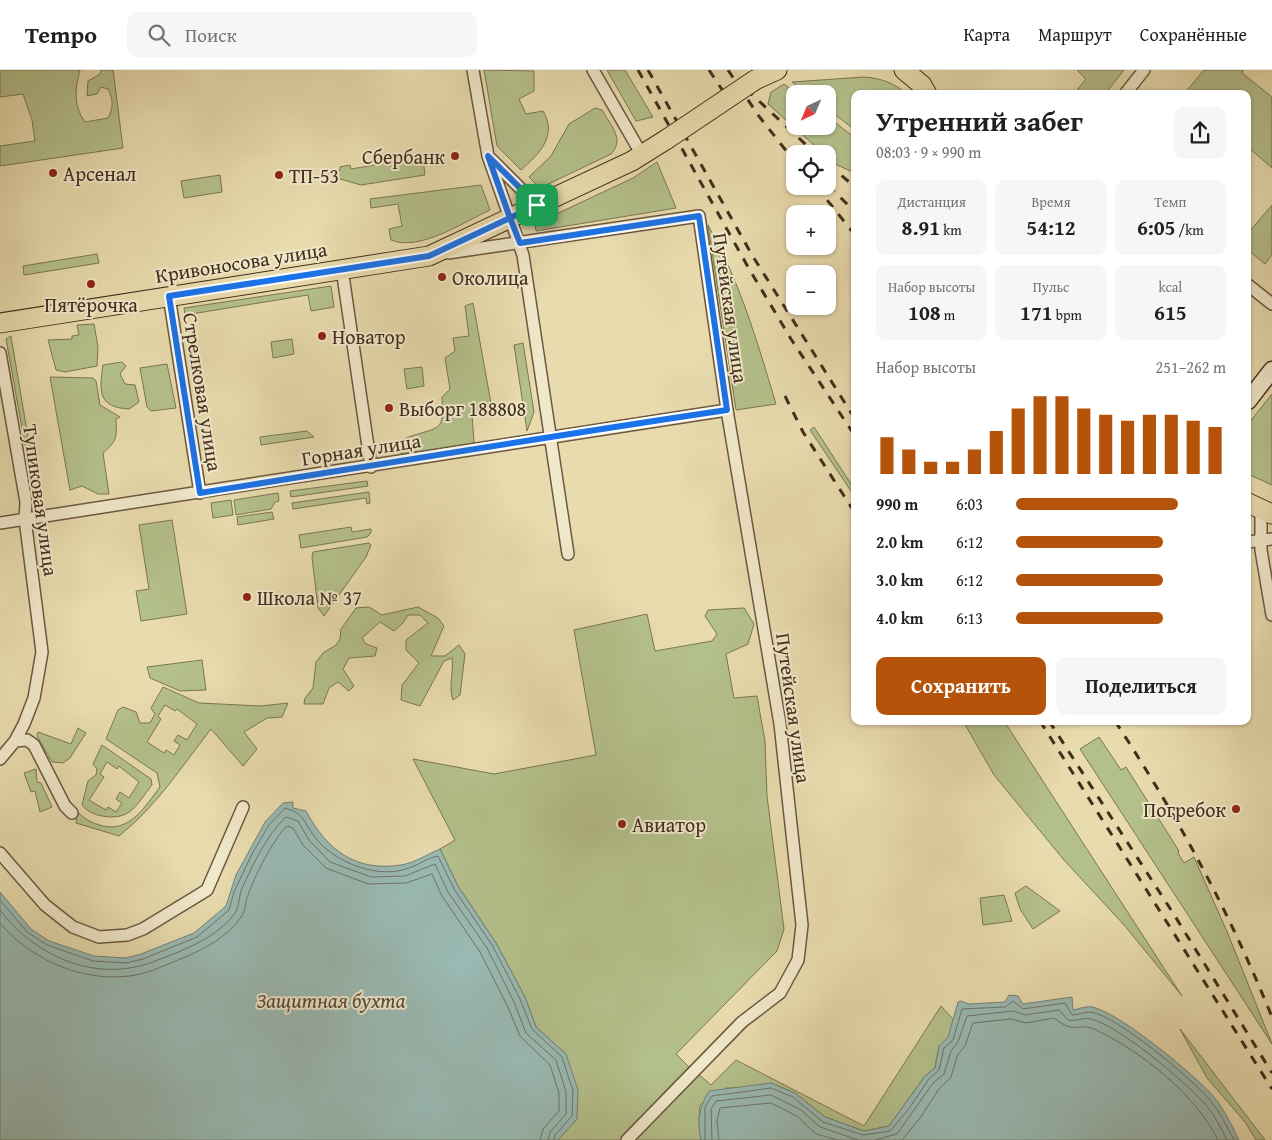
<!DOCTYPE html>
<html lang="ru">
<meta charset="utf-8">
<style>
:root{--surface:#fff;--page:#f6f6f6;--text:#202124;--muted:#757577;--line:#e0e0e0;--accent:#b45309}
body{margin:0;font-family:"Gentium Book Plus",serif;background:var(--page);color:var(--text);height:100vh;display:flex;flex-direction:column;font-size:19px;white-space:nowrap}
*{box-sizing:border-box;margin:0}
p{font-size:16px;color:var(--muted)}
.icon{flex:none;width:28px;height:28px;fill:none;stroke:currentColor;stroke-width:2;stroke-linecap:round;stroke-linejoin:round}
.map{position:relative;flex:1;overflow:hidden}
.side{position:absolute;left:851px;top:20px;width:400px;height:635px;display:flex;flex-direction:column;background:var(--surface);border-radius:10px;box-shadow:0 1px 4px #0004}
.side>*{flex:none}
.needle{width:32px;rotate:224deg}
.controls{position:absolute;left:786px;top:15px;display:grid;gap:10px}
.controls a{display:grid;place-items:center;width:50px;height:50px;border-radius:10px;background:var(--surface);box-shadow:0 1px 4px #0004;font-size:25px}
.pin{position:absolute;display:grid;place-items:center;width:42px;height:42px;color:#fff;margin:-21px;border-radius:10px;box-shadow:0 2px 8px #0006}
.round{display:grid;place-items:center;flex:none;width:52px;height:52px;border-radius:10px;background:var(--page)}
.overview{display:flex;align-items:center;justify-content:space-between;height:85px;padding:0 25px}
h1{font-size:28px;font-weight:700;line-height:38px}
.stats{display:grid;grid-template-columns:repeat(3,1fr);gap:8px;height:85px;padding:5px 25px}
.stats div{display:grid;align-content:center;border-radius:10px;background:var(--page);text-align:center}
.stats b{font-size:21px;font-weight:700}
.stats small{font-size:14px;font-weight:400}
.stats p{font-size:14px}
.chart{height:140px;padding:10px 25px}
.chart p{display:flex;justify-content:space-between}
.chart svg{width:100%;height:90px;margin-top:5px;stroke:var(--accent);stroke-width:6}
.primary-button{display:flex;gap:10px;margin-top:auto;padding:10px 25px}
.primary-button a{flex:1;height:58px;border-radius:10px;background:var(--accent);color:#fff;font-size:20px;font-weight:700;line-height:58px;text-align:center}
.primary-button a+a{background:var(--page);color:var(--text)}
ul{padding:0 25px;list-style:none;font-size:16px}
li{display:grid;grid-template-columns:80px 60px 1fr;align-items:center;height:38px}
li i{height:12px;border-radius:6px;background:var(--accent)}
header{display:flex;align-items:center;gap:30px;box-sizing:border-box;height:70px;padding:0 25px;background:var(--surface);border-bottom:1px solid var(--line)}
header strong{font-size:24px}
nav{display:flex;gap:28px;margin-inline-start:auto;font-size:18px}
.search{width:350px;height:45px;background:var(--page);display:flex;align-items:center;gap:12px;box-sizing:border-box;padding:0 18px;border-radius:10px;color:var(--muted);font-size:19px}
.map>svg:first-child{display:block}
.green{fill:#b4c08b;stroke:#7b7654;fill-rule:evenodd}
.water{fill:#99b9b2;stroke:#768176}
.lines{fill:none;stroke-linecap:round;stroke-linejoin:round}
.shore{stroke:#6e7368;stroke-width:1}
.street-casing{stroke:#6c5841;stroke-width:14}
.secondary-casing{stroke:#422d1d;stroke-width:19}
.primary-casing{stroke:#422d1d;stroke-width:21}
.street{stroke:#f0e8ca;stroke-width:11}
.secondary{stroke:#f0e8ca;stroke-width:16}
.primary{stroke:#e8dbad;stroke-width:19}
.rail{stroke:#422d1d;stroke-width:3;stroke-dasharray:9 9;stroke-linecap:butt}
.primary-bridge-casing{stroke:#422d1d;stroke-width:21;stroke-linecap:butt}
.primary-bridge{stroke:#e8dbad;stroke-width:19}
.route-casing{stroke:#fff;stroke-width:10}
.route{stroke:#1a73e8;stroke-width:6}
.poi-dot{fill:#8f2418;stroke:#f0e8ca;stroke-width:2}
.labels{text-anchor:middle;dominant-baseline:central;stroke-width:4;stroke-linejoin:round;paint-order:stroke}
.poi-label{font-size:20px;fill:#422d1d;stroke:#f0e8ca;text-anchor:start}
.street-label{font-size:20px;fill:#422d1d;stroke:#f0e8ca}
.water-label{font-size:21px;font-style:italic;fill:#53493b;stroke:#f0e8ca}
</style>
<header>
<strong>Tempo</strong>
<div class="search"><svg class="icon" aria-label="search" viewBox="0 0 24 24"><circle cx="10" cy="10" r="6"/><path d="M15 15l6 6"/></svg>Поиск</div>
<nav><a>Карта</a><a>Маршрут</a><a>Сохранённые</a></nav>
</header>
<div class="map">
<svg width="1272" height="1070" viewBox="0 0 1272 1070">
<rect width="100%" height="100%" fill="#e8dbad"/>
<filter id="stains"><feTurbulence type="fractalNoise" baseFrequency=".004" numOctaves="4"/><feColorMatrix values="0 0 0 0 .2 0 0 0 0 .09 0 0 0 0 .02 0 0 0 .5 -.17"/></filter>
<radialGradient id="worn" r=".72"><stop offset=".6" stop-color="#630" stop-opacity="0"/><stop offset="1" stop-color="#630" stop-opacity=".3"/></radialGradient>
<!-- green -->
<path class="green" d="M0,0H80C75,19 73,35 85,52L108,48C114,37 113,29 108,19L101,17L97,24L87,26L88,11L100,4L101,0H113L123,78L0,96V76L35,71L32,50L23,24L0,27Z
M484,0L534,1V21L519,29L526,44L543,41C558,66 539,84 521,100L497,76Z
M607,0H625L653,47L636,51Z
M1077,0H1124L1105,24H1074L1086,9Z
M1204,0H1243L1242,3L1272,27V98L1248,77V24H1184Z
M864,7C881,8 894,13 907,24H855V60L828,39V24H808L792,12Z
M784,14L797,24L795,56H828V47L855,68V103L835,94L828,87V84H824L768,34L771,22Z
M595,38L602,40C611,56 625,69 611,84L540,118L529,107L551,86L569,54Z
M423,89L425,105L361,115L337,108L336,103L327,105V102L340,100V97L350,95L351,99L375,95V92L385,90L386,93Z
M657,92L676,138L536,161L535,154L633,108Z
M220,105L222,122L184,128L181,111Z
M481,115L490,140C464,152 419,182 391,170L389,159L402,156L398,134L371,138L370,129Z
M1272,135V185L1265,194L1248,180V159L1250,161Z
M708,155C740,212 757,271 776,334L736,340Z
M97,184L99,193L24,205L23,196Z
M331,216L334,237L311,241L308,225L185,245L184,238Z
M473,233L492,339L472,345L474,372L468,376L401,384V371C410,364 435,362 440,354C444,348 442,334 442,327L450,319L445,288L455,281L453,268L469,266L465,236Z
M94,254L98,277L97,296L65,302L56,300L48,270L72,269V266L79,265L77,255Z
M11,266L34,403H30L6,269Z
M292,269L294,284L273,288L271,272Z
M523,273L534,342L527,361L514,275Z
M122,292L126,296L120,304L125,314L135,315L139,332L129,339C98,337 99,322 103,295Z
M167,294L176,338L151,341L147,337L140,298Z
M422,297L424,316L407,319L404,299Z
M50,307L93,308L96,311L100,335L120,347L116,349C117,368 117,371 103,383L109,424H98L82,416L70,420Z
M1272,324V415L1248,404V354Z
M814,357L855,420V427L810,360Z
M307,361L314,367L261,375L260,367Z
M367,411L368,416L291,427L290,421Z
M369,422L370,433L367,434L366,428L293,439L292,433Z
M278,423L279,431L275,432L271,439L236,445L234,430Z
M231,430L233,445L213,448L211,433Z
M272,442L274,449L238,455L237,447Z
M172,450L187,544L141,551L136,521L149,519L139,455Z
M351,457L352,462L371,459V463L367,467L301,478L299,465Z
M369,473L371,475L366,487L324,546L318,538L312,487L313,482Z
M369,537L382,545L418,537L438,548L444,556L431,586H445L459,575L465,584L460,625L453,630C448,617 454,602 452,588L444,591L420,636L401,630L402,615L419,593L406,580V570L428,553L420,545H408L403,553L394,561L380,552L362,568L366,574L377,578L375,586L349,588L343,599L354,616L349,621L338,612L329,618L323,634H304L305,628L313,618L316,592L323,583L336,575L340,569L341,559L356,538Z
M744,538L754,554L748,574L726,584L734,628L757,626L765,671L767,726L784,859L777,881L676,984L691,999L621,1070H558L577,1049L566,984L536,957L525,927L496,873L458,816L440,779L455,770L413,689L494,704L596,685L574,560L647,544L655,581L712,571L717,564L705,546L708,540Z
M202,590L206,620L180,621L150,608L147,597Z
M163,617L199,633L261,636L288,633L282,647L267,648L244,662L257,679L243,696L211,659C182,696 156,737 119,766L76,753L77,741C85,750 92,753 103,756C131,762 145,736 160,717L157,703L106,669L118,640L123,637L136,642L140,653H150L155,644L151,638ZM165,635L175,641L177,639L197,654L187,670L178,665L174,671L180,675L174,685L166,680L164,683L147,672L161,649L158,646Z
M963,651H1004L1182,926L1125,856L1064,790L994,705Z
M78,658L86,663L70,688L63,693L52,692L37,666L38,662L71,674Z
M1099,667L1121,700L1126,697L1179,781L1178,783L1184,793L1194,787L1228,864L1272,974L1080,679Z
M102,675L151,709L152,715C136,735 131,751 102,746C93,744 88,742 82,735L88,711L96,705L97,699L93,694ZM107,692L117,699L119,696L139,712L129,728L120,722L116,729L122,733L116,742L108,737L106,740L89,730L104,707L100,704Z
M36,699L37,712L41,713L52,737L40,742L35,721L31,722L24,703Z
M1026,816L1060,841L1033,859L1020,839L1015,823Z
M1004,825L1012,851L983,855L980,828Z
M941,936L954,950L948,968L939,976L935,998L925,1006L889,1056L864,1061L825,1047L795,1023L771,1013L746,1018H726L700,1035L699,1051L701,1070H632L697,1003L711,1015L736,990L864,1056Z
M1180,959L1265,1070H1256L1245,1052L1207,1008Z"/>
<!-- water -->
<path class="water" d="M293,732V738L306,741C327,780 355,802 401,795C414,793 428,784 440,779L458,816L496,873L525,927L536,957L566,984L578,1020L577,1049L558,1070H0V822L31,859L49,871L94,886L126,888L141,884L194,863L226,836L236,805L265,752L283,733Z
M1009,925L1018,926L1023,934L1072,927L1073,940C1078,939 1086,936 1092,937C1119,942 1195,1005 1214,1027C1224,1039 1232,1056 1239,1070H701C697,1051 699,1037 709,1021L771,1013L795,1023L825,1047L864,1061L889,1056L925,1006L935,998L939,976L948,967L958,932L961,931L969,934L1005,932Z"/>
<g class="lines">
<!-- shore -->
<path class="shore" d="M0,830L27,862L47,875L93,891L126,893L143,889L197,867L229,840L234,822L252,784L269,755L285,738C305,744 303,751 314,766C332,791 375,809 406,799C417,796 427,788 438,786L454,819L492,875L520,929L532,959L562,987L573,1021L572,1046L555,1065L554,1070
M0,840C29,879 79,906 129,898C145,896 160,889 176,883C197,874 221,863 235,843C239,837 239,828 241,821C251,798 267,764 286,747L298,751L309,770L330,792L371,807L405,806L435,794L448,822L487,878L514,932L526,963L556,990L566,1022V1044L550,1062L548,1070
M0,853C30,889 81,912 129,906C148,904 165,895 183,888C204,879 228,867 241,847C246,840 245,832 248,825C254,807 274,768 287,756L293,758L303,775L326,798L368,814L406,813L432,804L442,826L480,882L507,935L520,966L550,995L559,1023V1041L543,1059L540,1070
M705,1070V1037L712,1026L771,1018L793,1027L823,1052L863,1065L890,1061L908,1040L929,1009L939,1000L944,978L953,970L962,939L1005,937L1013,931L1023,939L1065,933L1072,945C1078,945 1084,942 1091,942C1117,946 1192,1009 1210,1030C1220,1042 1227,1057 1234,1070
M712,1070L711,1039L716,1031L771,1025L801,1040L820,1057L858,1070
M719,1070L717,1051L720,1038L771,1033L797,1046L816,1064L838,1070
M875,1070L897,1064L933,1013L944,1004L951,981L958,972L967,946L1013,941L1025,945L1059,940L1068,950C1076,952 1083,947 1091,949C1121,957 1183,1010 1205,1034C1214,1044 1221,1058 1227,1070
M902,1070L920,1048L939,1019L951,1007L958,984L965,976L973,953L1011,949L1026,953L1054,948C1077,966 1077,951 1096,960C1141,981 1196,1025 1218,1070"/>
<!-- street casing -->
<g class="street-casing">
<path id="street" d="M473,0L488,86L523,185L568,484
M593,0L642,85
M1125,24L1144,0
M491,89L537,135
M448,183L699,146L727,340L780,654L802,855L798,890L780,923L742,952L627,1070
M342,199L371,397
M1248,215L1272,234
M169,226L200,423
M0,283L26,432L25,449L42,582L34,628L24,654L15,671L0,689
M1261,440V480L1272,545
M0,453L727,340
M1248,472L1272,469
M15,671L27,670L34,675L65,736L72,743
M0,783L45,835L73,857L99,867L127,865L143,859L207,820L243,737"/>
</g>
<!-- secondary casing -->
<g class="secondary-casing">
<path id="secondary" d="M1248,331L1272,300"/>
</g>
<!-- primary casing -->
<g class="primary-casing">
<path id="primary" d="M904,0L922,15L927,24
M755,10L777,0
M0,253L429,186L632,91L667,69
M1248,433L1272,444"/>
</g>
<!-- street -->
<use href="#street" class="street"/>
<!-- secondary -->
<use href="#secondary" class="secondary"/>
<!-- primary -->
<use href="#primary" class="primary"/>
<!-- rail -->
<path class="rail" d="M638,0L748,197L791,269L855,366
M648,0L752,185L855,349
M709,0L727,27
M728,0L758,45L795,92
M746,19L816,84
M828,94L855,117
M828,115L855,142
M816,116L855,165
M785,326L803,362L855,443
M1040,651L1272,1019
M1049,651L1173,843L1272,1003
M1115,651C1179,749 1228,839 1272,947"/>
<!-- primary-bridge casing -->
<g class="primary-bridge-casing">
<path id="primary-bridge" d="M667,69L755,10"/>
</g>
<!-- primary-bridge -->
<use href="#primary-bridge" class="primary-bridge"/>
</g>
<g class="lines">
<!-- route casing -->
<g class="route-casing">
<path id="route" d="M537,135L488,86L510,148L429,186L169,226L200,423C376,395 551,366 727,340L699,146L520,173L510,148L537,135"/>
</g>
<!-- route -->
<use href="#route" class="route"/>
</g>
<!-- markers -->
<g class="poi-dot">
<circle cx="455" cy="86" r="5"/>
<circle cx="53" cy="103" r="5"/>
<circle cx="279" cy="105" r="5"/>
<circle cx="442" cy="207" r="5"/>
<circle cx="91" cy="214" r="5"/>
<circle cx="322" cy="266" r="5"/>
<circle cx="389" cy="338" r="5"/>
<circle cx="247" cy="527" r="5"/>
<circle cx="1236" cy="739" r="5"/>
<circle cx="622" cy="754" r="5"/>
</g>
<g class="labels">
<!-- poi labels -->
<g class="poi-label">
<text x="445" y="86" text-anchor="end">Сбербанк</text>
<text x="63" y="103">Арсенал</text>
<text x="289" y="105">ТП-53</text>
<text x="452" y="207">Околица</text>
<text x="91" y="234" text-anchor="middle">Пятёрочка</text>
<text x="332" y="266">Новатор</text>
<text x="399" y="338">Выборг 188808</text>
<text x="257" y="527">Школа № 37</text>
<text x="1226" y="739" text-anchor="end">Погребок</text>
<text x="632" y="754">Авиатор</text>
</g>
<!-- street labels -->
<g class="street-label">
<text transform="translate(241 192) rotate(-9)">Кривоносова улица</text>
<text transform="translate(731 238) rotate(82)">Путейская улица</text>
<text transform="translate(203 322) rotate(81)">Стрелковая улица</text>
<text transform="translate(361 379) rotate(-9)">Горная улица</text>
<text transform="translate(41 430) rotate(82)">Тупиковая улица</text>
<text transform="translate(794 638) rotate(82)">Путейская улица</text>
</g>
<!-- water labels -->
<g class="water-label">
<text x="331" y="930">Защитная бухта</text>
</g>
</g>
<rect width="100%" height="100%" filter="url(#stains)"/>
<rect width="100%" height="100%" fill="url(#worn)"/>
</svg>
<div class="controls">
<a><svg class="needle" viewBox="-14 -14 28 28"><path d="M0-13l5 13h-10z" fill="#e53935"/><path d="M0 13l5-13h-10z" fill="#757577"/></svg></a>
<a><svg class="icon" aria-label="locate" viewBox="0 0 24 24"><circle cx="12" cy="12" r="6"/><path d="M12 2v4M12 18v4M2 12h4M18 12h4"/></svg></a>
<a>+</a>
<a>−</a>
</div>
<div class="pin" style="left:537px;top:135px;background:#1e9e55"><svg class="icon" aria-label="arrive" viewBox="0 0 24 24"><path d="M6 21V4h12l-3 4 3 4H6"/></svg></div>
<section class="side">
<div class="overview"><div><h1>Утренний забег</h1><p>08:03 · 9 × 990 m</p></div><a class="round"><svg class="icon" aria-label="share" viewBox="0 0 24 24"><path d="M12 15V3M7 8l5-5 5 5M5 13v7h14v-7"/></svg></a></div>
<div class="stats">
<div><p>Дистанция</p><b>8.91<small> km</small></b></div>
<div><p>Время</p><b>54:12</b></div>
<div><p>Темп</p><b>6:05<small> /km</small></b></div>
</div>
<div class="stats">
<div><p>Набор высоты</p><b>108<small> m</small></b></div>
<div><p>Пульс</p><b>171<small> bpm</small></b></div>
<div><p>kcal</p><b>615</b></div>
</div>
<div class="chart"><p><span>Набор высоты</span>251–262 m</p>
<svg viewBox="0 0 160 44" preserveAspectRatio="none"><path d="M5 44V26M15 44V32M25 44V38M35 44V38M45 44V32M55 44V23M65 44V12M75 44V6M85 44V6M95 44V12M105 44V15M115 44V18M125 44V15M135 44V15M145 44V18M155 44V21"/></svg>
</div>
<ul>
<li><b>990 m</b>6:03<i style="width:77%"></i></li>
<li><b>2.0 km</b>6:12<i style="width:70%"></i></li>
<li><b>3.0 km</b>6:12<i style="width:70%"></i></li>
<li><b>4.0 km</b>6:13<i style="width:70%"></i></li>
</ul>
<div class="primary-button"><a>Сохранить</a><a>Поделиться</a></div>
</section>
</div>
